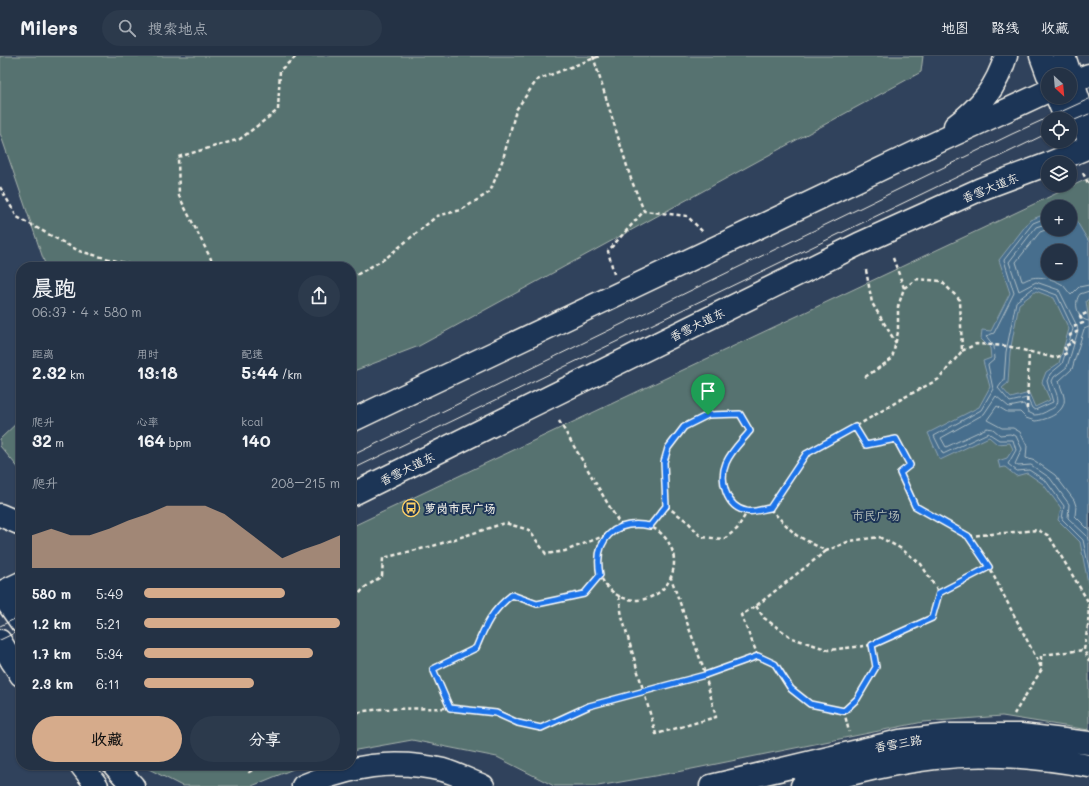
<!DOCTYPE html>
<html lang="zh">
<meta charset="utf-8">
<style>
:root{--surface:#243245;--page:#2c3a4c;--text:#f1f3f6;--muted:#a3aab3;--line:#414d5e;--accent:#d6ab8b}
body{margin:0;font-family:Mali,"LXGW WenKai TC",sans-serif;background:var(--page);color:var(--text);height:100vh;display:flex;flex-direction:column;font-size:15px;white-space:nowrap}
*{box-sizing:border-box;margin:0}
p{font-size:13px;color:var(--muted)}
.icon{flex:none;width:22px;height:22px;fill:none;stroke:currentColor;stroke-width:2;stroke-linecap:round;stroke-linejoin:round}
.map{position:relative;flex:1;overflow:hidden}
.details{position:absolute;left:16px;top:206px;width:340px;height:508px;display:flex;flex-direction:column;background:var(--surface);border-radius:16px;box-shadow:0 1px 3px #0004,0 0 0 1px var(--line)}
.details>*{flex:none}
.needle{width:26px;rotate:154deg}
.buttons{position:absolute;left:1041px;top:12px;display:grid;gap:8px}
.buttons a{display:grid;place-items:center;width:36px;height:36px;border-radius:50%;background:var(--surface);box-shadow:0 1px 3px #0004,0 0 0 1px var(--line);font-size:20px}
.pin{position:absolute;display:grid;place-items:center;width:34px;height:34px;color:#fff;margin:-41px -17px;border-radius:50% 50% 50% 0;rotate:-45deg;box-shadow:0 0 4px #0007}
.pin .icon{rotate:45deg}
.round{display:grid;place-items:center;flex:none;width:42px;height:42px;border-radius:21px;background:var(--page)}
.headline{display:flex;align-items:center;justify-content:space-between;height:68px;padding:0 16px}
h1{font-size:22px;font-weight:700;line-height:30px}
.metrics{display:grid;grid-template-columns:repeat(3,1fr);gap:6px;height:68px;padding:4px 16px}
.metrics div{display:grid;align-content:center}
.metrics b{font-size:17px;font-weight:700}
.metrics small{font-size:11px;font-weight:400}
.metrics p{font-size:11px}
.chart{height:112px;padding:8px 16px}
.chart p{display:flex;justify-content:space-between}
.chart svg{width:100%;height:72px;margin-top:4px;fill:var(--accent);opacity:.7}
.cta{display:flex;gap:8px;margin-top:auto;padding:8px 16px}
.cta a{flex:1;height:46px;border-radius:24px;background:var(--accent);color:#111;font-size:16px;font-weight:700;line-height:46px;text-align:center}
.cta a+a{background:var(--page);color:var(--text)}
ul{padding:0 16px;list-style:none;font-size:13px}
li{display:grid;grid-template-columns:64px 48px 1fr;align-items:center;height:30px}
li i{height:10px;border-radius:5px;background:var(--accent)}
header{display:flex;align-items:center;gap:24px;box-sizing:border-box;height:56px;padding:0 20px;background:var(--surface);border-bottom:1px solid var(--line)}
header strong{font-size:19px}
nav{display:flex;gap:22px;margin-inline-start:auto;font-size:14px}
.search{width:280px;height:36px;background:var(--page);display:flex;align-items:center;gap:10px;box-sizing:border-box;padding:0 14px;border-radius:22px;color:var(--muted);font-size:15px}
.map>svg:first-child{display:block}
.green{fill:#57726f;stroke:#a6b2ac;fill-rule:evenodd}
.water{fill:#466e8d;stroke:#8ca2b1;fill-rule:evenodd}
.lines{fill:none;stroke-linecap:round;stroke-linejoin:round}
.shore{stroke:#aebdc4;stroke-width:1}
.tertiary-casing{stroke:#f4f1e8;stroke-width:25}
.secondary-casing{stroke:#f4f1e8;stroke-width:25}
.path{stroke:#f4f1e8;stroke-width:2.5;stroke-dasharray:4 3;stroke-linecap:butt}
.tertiary{stroke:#1d3557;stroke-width:22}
.secondary{stroke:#1d3557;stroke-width:22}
.tram{stroke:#f4f1e8;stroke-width:1}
.route-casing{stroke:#fff;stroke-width:8}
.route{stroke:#1a73e8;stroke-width:5}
.labels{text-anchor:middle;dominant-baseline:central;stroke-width:4;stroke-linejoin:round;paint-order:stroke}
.street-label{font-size:12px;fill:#f4f1e8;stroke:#1d3557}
.poi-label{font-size:12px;font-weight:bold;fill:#f4f1e8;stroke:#1d3557;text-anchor:start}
.park-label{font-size:12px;fill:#bdc5be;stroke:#1d3557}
</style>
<header>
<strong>Milers</strong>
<div class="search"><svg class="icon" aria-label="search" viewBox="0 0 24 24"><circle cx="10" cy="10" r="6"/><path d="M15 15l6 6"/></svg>搜索地点</div>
<nav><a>地图</a><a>路线</a><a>收藏</a></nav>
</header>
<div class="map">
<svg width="1089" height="730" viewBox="0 0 1089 730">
<rect width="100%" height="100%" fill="#30425c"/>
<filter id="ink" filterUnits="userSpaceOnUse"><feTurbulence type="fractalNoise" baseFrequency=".025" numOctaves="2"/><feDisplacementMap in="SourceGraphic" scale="8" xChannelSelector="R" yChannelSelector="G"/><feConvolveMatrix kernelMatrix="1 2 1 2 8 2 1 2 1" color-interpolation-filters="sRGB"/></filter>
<g filter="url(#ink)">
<!-- green -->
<path class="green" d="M0,0H923L921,16L419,290L351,316V211H46L0,77Z
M1089,122V674L1002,660L923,666L677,716L598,730H554L497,701L412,684L351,695V471ZM1048,151H1070V173H1048ZM1048,195H1070V217H1048Z
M21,363V415L0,390V383Z
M141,709H303L252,730H182Z"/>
<!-- water -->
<path class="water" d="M1048,157V173H1070V159L1074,161L1089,186V243L1086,245L1089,267V532L1080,486L1058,464L1061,452L1043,428L1027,417L1016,420L1005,411L1000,412L998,405L1007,402L1013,393L1010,387L997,388L989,381L940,404L928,377L979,351L990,331L983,305L991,302L990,292L981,283L982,274L991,275L1010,237L999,204L1030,164ZM1048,195H1070V217H1048ZM1036,235L1054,242L1069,273L1059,307L1046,316L1042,326L1050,344L1035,351L1029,337L1011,342L1002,332L1008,327L1010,296L1019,248Z"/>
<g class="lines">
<!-- shore -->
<path class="shore" d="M1048,161L1033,167L1004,204L1014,237L994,277L986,280L994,290L995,303L988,309L993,333L981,354L934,380L943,398L988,377L999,384H1013L1016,394L1008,408L1017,415L1029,414L1046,425L1064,450L1062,463L1083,484L1089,512
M1048,167L1036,171L1009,206L1019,235L1036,226L1059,234L1077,270L1078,275L1067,311L1054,321L1052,325C1055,337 1065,348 1049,354C1044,357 1040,359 1034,359L1028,356L1024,348L1009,351L996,340L984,358L941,382L946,391L987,372L993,373L1000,379L1010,378L1016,380L1022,393L1015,408L1018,410L1031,409L1050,422L1069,448L1068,462L1087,480L1089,487
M1048,173L1040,176L1016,206L1022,225H1024C1035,218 1052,222 1063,229C1066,232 1068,236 1071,239L1079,231L1089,229
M1035,231L1057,239L1073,273L1062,308L1050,318L1047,325L1053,346L1035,354L1032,352L1027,342L1010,346L998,332L1004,324L1006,296L1016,246Z
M1089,235L1080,238C1073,246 1077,264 1089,265
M1089,271L1084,273L1072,313L1059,325C1060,331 1063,335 1064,341C1067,356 1047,364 1035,365L1026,362L1020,356H1007L997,350L987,364L1002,372H1013L1020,376L1027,390L1026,402L1035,405L1055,419L1074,444L1076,450L1075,460L1089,474"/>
<!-- tertiary casing -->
<g class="tertiary-casing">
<path id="tertiary" d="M1041,0L1048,19
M1064,0L1084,60L1089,91
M1057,41L1066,63
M955,70C981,50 996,32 1006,0
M927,91L1048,35
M12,605L21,619
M81,709L97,730
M114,709L133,730
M303,730C351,710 392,702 443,714C457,718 470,725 483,730
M711,730L900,685L951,679H1021L1089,687
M802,730C846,719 890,707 935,702C986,696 1039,701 1089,710"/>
</g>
<!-- secondary casing -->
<g class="secondary-casing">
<path id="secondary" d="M1073,25L1089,19
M1050,107L1089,91
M351,365L927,91
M351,439L859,188L981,133L1048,108
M0,459L21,468
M0,536L21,566
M0,537L21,527
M0,585L12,605"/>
</g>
<!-- path -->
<path class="path" d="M593,0L631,123L644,155L687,160L703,176
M1083,117L1089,129
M0,131L17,161L79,195L139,211
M893,202L904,232
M215,211L179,140L178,101L240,83L278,54L280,14L297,0
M866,214L872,247L896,287
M614,218L608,195L644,155
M351,222L386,202L437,160L461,154L490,136L503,103L516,54L537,24L600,0
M962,295L976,288L1007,290L1055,302L1067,297L1064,290L1073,287L1070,279L1077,276L1075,270L1083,267L1080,260L1089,256
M865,321L892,303L898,276V251L904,232L917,223L941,225L960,244L962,295L939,323L903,342L855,371L866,389L896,383L910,409L900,417L915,450L968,480L989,511L1042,613L1014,658
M1027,353L1029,295
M559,365L621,470
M666,450L688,466L701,481L724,483L737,473L747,456
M770,453L796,479L826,495L850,485L879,481L900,492L921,508L939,537L989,511
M598 506a38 38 0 1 1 76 0a38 38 0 1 1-76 0Z
M650,470L666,450L664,406L668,392L684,371L708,359L740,358L750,375C742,385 731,395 726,407C719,424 727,451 746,455C753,457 763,453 770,453L806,398L855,371
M969,480L1038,474L1049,480L1089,547L1088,569L1084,594L1089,605
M619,540L622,561L656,678L716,661L703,611L671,522
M351,548L364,532L382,520L383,502L433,490L505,467L529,474L546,498L565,495L609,478
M756,550L764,562L792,582L829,594L872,589
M758,600L741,559L756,550L826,495
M1041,611V599L1084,594
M450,652L433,613L476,592C485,570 492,554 512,539L537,548L584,538L600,519
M844,655L849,676
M351,659L364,655L381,653L450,652L496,657L518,667L541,672L589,650L705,619L758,600L775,609L791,633L810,648L844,655L857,643L877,611L872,589L932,562L939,537
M246,709L249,716L262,709"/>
<!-- tertiary -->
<use href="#tertiary" class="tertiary"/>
<!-- secondary -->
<use href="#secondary" class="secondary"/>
<!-- tram -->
<path class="tram" d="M1070,66L1089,58
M351,400L1012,78L1089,43
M351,414L1048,77
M0,570L21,560
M0,584L21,574"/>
</g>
</g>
<g class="lines" filter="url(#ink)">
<!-- route casing -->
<g class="route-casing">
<path id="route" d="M740,358L750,375C742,385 731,395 726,407C719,424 726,451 746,455C753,457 763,453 770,452L806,398L855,371L866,389L896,383L910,409L900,417L915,450L968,480L989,511L939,537L932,562L872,589L876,611L857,643L844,655L810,648L791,633L775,608L758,600L705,619L589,650L541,672L518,667L496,657L450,652L433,613L476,592C485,570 492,554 512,539L537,548L584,538L600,519C593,483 615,463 650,470L666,450L664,406L668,392L684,371L708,359Z"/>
</g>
<!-- route -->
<use href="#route" class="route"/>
</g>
<!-- icons -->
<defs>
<g id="bus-ring" transform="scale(0.9)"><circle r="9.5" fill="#1d3557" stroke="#ffd166" stroke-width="1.5"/><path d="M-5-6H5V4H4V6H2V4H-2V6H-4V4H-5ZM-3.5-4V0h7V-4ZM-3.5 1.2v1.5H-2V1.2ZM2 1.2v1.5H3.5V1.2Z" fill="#ffd166"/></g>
</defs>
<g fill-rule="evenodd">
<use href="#bus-ring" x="411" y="452"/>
</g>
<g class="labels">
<!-- street labels -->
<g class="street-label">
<text transform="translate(990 131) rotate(-22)">香雪大道东</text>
<text transform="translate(697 268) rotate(-26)">香雪大道东</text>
<text transform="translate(407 412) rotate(-26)">香雪大道东</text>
<text transform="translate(898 687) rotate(-10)">香雪三路</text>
</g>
<!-- poi labels -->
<g class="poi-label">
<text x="424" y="452">萝岗市民广场</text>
</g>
<!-- park labels -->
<g class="park-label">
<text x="876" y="459">市民广场</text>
</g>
</g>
</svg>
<div class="buttons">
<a><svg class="needle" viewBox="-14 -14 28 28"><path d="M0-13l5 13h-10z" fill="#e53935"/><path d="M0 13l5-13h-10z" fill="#a3aab3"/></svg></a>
<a><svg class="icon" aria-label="locate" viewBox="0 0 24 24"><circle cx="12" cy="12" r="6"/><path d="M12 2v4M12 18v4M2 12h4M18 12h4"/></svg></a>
<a><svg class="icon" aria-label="layers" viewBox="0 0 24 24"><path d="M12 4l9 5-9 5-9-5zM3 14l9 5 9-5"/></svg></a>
<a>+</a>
<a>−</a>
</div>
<div class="pin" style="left:708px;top:359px;background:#1e9e55"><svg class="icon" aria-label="arrive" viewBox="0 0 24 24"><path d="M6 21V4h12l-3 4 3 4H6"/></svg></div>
<section class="details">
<div class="headline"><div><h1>晨跑</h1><p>06:37 · 4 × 580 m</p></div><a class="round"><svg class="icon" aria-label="share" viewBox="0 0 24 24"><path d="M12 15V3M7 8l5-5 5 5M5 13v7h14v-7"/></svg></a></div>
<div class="metrics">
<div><p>距离</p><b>2.32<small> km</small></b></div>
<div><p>用时</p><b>13:18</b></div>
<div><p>配速</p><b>5:44<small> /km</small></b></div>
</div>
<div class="metrics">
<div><p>爬升</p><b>32<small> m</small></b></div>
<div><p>心率</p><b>164<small> bpm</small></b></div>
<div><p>kcal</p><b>140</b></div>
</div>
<div class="chart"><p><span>爬升</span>208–215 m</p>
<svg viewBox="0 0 160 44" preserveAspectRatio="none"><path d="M0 44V24L10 20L20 24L30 24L40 20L50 15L60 11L70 6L80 6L90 6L100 11L110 20L120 29L130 38L140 33L150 29L160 24V44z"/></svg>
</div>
<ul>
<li><b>580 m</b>5:49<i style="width:72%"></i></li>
<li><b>1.2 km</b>5:21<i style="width:100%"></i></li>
<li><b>1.7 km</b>5:34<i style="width:86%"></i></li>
<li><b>2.3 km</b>6:11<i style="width:56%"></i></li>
</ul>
<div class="cta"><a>收藏</a><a>分享</a></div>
</section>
</div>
